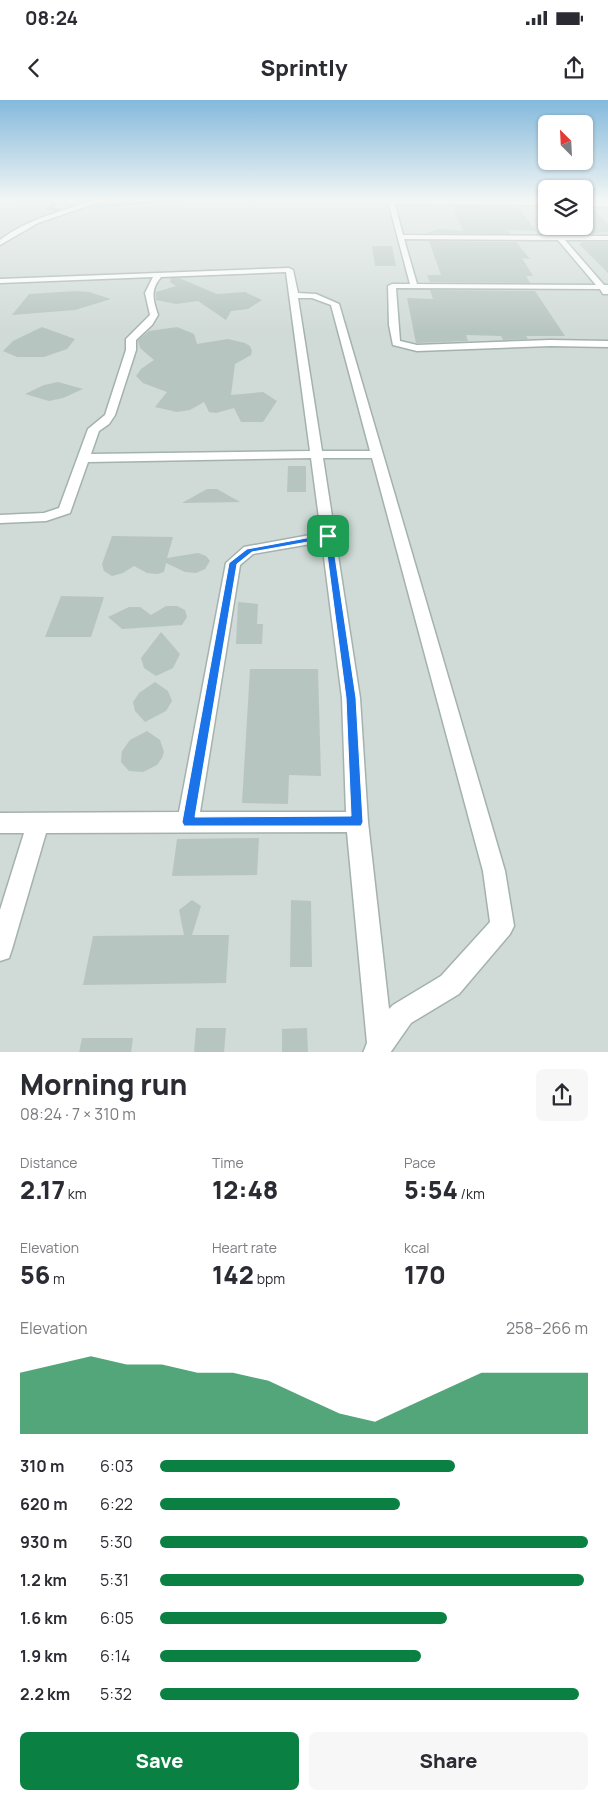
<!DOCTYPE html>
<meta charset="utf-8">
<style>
:root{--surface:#fff;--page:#f7f7f7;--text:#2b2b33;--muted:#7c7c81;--accent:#0b8043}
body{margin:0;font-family:Manrope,sans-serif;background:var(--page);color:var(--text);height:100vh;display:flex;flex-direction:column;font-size:19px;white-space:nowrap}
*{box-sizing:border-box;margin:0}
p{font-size:16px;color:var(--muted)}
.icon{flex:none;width:28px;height:28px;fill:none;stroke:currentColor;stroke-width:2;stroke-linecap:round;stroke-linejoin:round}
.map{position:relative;height:952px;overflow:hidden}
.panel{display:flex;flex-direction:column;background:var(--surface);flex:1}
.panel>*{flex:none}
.needle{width:32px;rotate:336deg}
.buttons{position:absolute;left:538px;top:15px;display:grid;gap:10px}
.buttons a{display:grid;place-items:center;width:55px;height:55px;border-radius:8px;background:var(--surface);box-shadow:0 1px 4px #0004;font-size:25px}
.pin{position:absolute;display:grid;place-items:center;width:42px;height:42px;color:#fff;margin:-21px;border-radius:10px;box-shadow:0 2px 8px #0006}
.round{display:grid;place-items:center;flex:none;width:52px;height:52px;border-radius:8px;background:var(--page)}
.summary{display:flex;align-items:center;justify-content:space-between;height:85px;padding:0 20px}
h1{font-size:28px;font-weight:800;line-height:38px}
.metrics{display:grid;grid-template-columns:repeat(3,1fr);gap:8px;height:85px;padding:5px 20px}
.metrics div{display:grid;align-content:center}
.metrics b{font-size:25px;font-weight:800}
.metrics small{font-size:14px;font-weight:400}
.metrics p{font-size:14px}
.chart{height:140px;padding:10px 20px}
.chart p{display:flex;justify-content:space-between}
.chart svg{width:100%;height:90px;margin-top:5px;fill:var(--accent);opacity:.7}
.cta{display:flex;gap:10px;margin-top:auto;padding:10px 20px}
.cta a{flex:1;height:58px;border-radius:8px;background:var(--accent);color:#fff;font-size:20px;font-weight:800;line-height:58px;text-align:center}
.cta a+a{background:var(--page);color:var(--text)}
ul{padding:0 20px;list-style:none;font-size:16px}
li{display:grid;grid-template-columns:80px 60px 1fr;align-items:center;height:38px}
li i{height:12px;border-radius:6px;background:var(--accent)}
.status{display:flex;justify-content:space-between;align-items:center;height:35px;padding:0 25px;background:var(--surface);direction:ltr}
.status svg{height:14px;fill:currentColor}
header{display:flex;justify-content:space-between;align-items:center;height:65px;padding:0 20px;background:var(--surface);font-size:22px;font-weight:800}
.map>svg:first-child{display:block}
.built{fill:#d0dad6}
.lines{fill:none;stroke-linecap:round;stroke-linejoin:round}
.stream{stroke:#8ec0cb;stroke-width:2.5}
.building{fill:#b7c5c0}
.minor-casing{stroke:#a4b2ae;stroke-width:3}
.minor{fill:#fff;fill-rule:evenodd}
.route{fill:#1a73e8;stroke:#fff;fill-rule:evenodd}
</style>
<div class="status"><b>08:24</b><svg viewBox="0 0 49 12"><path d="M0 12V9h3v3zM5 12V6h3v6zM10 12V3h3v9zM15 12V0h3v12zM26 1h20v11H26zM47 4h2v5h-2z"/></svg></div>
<header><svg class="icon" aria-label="back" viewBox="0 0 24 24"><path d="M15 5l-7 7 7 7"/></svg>Sprintly<svg class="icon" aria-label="share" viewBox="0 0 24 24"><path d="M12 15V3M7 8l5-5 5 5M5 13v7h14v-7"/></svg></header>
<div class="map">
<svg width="608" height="953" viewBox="0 0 608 953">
<rect width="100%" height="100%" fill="#e1eae7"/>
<!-- built -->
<path class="built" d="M0,99H546V126H584V99H608V952L0,953Z"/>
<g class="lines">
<!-- stream -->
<path class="stream" d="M21,99L51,102L55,104L47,109L62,110
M95,107L185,99"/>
</g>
<!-- building -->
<path class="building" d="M452,106L519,108L536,131L507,130L510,134L427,133L437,129L463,131Z
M584,108H592L608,124V132L584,134L579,126H584Z
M429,141L516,142L530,159L522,158L533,176H526L530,183L430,182L427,175H441Z
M583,142H608V173L579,144Z
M372,146H392L396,166H375Z
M171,178H179L217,194L245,192L262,200L248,209L231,211L226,220L198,201L176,204L156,200V192L176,186L170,182Z
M430,190L535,191L565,236H526L528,239L503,240L501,236L466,235L468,241L416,243L407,198L433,199Z
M76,191L89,192L111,199L75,210L12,215L29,194Z
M42,227L75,239L67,249L44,257H17L3,251L13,241Z
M177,227L194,234L197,244L228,239L245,243L250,246L252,251L251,255L235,264L231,295L263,292L277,301L263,322H241L234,308L216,313L209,312L204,302L190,310L177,312L155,307L167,292L143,283L136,276L141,269L154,260L140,248L138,240L149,231Z
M58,282L83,289L63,298L49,301L25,294L44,285Z
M288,366H306V392H287Z
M207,389H217L240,402L182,403Z
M112,436L173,437L167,458L198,453L206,456L210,461L205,469L196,473L185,472L166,463L164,472L157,474L147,473L134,466L123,473L112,476L104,471L102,464Z
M61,496L104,497L91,537H45Z
M238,502L258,504L257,524H263L262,544H236Z
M166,506H177L185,510L187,517L182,525L122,529L108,517L129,507H140L151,515Z
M161,532L180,554L173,568L156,576L144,568L141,558Z
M250,569H318L321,676L289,675L288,704L242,703Z
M155,582L168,591L172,601L166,611L145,622L135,611L133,602L139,593Z
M147,631L160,640L164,652L162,658L157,665L143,672L129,671L121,662L122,651L130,640Z
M259,738L257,775L172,776L177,739Z
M192,800L201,806L192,835H229L226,883L83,885L93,836L184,835L179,810Z
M291,800L311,801L312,867H290Z
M196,928H226L224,953H194Z
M307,928L308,953H282V929Z
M82,938H133L131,953H79Z"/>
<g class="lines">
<!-- minor casing -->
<g class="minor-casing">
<path id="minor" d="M99,99H108L38,123L0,145V140C29,118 65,110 99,99Z
M393,101H546V105L396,104L395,105L403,135L608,136V140H565L604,185H608V194H603L600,189L396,188L400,241L417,245L550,240L608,241V247L550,246L417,251L393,245L389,225L388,186L392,184H410L389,105ZM404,139L558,140L596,185L417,184Z
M584,102H608V106H584Z
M289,168L293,170L298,193L316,194L339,204L505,771L514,826L510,834L459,894L411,923L390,953H363L367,943L347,732L46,733L12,849L9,858L0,861V810L24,733H0V713L179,712L226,463L244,447L321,433L311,358L88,362L70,413L46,421L0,423V415L44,413L59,408L88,329L105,315L126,250V239L150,215L145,193L153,177L0,183V179ZM286,172L310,351L91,354L99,331L109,324L115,315L136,250V240L152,225L158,215C153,200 150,190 161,177ZM298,198H312L331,205L370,351H322ZM323,358H372L483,771L490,822L441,876L393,905L389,909L368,722L360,598ZM322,442L342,598L346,712H200L240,465L253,454Z"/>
</g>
<!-- minor -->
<use href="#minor" class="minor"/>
</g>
<!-- sky -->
<linearGradient id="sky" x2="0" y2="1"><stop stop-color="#84b9dc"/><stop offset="0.43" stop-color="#f2f6f4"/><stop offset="1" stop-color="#f2f6f4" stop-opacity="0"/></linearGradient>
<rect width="608" height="232" fill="url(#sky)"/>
<!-- route -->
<path class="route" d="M328,434L332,436L356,598L363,722L361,726H184L182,722L229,463L247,449ZM325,439L346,598L351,716L195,717L237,464L252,452Z"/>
</svg>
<div class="buttons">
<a><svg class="needle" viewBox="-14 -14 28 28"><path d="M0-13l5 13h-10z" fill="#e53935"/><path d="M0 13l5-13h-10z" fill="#7c7c81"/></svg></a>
<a><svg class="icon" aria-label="layers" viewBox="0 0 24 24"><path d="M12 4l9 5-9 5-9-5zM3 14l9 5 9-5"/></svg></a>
</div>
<div class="pin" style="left:328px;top:436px;background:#1e9e55"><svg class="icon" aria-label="arrive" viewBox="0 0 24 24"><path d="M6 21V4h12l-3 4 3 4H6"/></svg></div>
</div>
<section class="panel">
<div class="summary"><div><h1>Morning run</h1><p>08:24 · 7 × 310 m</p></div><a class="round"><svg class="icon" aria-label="share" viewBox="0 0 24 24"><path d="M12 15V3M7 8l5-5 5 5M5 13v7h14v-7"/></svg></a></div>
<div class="metrics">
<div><p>Distance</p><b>2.17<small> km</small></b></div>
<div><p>Time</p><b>12:48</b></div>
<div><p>Pace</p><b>5:54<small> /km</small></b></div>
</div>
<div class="metrics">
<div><p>Elevation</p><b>56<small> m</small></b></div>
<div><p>Heart rate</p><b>142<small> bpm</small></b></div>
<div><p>kcal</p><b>170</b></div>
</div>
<div class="chart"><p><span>Elevation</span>258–266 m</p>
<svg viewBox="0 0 160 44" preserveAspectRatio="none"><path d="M0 44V14L10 10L20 6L30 10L40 10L50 14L60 14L70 18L80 26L90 34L100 38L110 30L120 22L130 14L140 14L150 14L160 14V44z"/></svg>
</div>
<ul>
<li><b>310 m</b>6:03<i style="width:69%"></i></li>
<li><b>620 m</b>6:22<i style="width:56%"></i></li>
<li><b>930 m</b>5:30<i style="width:100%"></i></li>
<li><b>1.2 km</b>5:31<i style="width:99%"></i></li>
<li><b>1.6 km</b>6:05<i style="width:67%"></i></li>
<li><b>1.9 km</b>6:14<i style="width:61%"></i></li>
<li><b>2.2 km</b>5:32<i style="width:98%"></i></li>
</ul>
<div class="cta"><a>Save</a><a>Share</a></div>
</section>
